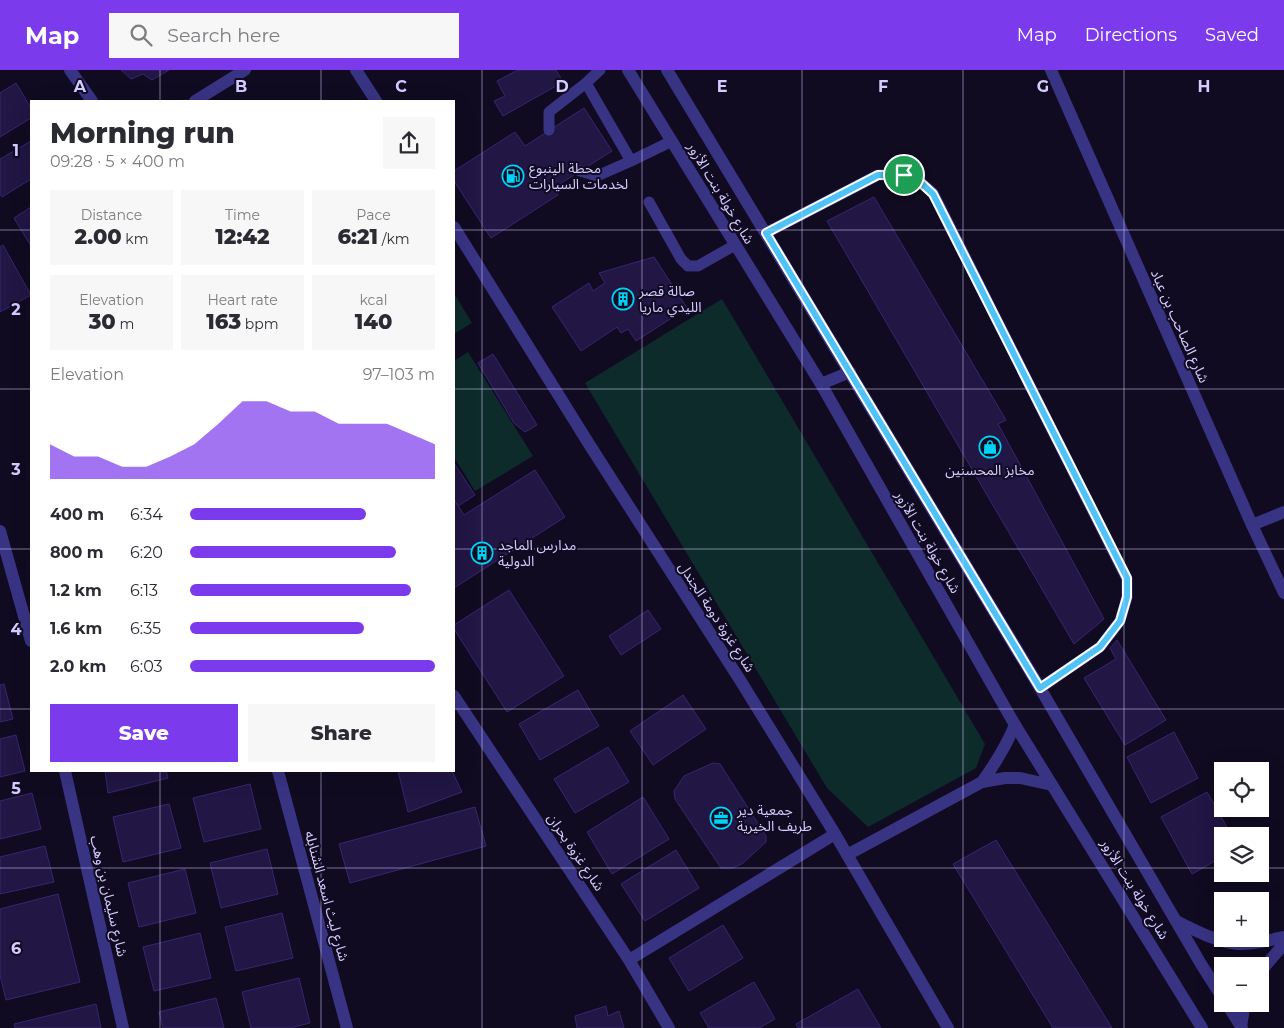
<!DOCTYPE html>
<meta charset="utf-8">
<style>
:root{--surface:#fff;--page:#f7f7f7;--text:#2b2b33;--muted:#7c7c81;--accent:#7c3aed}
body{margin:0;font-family:Montserrat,"Noto Sans Arabic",sans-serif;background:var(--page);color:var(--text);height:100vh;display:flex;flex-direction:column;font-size:19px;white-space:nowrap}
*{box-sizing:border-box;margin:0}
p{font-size:16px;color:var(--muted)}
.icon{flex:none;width:28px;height:28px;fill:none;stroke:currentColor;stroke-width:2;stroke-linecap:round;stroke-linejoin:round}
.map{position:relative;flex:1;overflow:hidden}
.details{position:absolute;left:30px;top:30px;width:425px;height:672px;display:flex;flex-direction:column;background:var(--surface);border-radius:0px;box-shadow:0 5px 20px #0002}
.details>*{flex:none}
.controls{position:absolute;left:1214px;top:692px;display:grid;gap:10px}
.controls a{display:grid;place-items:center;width:55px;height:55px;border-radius:0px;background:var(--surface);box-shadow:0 5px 20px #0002;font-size:25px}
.pin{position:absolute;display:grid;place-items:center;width:42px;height:42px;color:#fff;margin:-21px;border:2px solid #fff;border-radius:50%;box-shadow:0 1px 5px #0007}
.round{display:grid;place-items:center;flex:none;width:52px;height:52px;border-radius:0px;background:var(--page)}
.head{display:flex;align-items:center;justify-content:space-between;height:85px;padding:0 20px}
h1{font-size:28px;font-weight:800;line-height:38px}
.stats{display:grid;grid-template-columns:repeat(3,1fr);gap:8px;height:85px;padding:5px 20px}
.stats div{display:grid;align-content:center;border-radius:0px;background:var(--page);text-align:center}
.stats b{font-size:21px;font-weight:800}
.stats small{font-size:14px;font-weight:400}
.stats p{font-size:14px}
.chart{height:140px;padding:10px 20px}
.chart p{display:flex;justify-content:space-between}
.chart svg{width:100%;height:90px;margin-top:5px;fill:var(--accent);opacity:.7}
.primary-button{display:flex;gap:10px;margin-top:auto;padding:10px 20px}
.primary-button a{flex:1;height:58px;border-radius:0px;background:var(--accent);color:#fff;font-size:20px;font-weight:800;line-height:58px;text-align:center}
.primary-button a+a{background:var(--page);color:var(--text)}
ul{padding:0 20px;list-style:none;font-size:16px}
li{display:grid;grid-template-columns:80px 60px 1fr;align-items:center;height:38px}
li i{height:12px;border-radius:6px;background:var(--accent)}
header{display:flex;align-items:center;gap:30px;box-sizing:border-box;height:70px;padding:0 25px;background:var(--accent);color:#fff}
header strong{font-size:24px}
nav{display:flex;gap:28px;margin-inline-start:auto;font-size:18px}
.search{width:350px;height:45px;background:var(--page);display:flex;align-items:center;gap:12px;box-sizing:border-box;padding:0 18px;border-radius:0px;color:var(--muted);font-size:19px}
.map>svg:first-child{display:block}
.green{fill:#0e2b2c}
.building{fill:#211644;stroke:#382672}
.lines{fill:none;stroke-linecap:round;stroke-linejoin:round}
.service{stroke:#393384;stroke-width:11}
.minor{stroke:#393384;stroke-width:12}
.tertiary{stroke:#393384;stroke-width:12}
.route-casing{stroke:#fff;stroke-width:10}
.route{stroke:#4fc3f7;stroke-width:6}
.grid{fill:none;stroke:#d4ccff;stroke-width:1;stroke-opacity:0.55}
.labels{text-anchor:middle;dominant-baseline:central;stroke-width:4;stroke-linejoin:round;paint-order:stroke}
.poi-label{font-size:14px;fill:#d4ccff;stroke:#100b21;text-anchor:start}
.street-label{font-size:14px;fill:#d4ccff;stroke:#100b21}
.grid-label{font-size:16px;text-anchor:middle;font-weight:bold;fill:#d4ccff;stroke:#100b21;stroke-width:4;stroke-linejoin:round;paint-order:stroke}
</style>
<header>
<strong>Map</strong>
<div class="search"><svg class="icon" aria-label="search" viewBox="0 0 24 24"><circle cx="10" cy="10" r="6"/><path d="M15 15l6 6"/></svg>Search here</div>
<nav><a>Map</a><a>Directions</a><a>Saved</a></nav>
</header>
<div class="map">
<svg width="1284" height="958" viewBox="0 0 1284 958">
<rect width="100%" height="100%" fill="#100b21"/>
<!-- green -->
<path class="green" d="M454,223L472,253L454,264Z
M722,229L985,674L976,698L868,757L827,718L585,313Z
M468,282L533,386L475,421L454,387V291Z"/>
<!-- building -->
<path class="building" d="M121,0H169L152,10L143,4L131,9Z
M518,0H556L563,12L503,46L494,31L505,26L497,11Z
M16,13L31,38V48L0,67V23Z
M584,38L612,81L555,117L558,125L491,168L454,111V101L515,62L525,76Z
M31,71V109L2,127L0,124V89Z
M874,127L1006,350L998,354L1104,549L1074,574L827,151Z
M31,137V176L14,148Z
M3,175L31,225L0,242V177Z
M654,187L687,238L636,271L628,259L621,263L617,257L581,281L552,237L589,213L593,221L605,213L599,203Z
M493,284L537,355L525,362L514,353L478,293Z
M454,393L475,425L458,436L454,429Z
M535,400L565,447L454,518V429L464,445Z
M509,520L564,606L507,642L454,559V555Z
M648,540L661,559L621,585L609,566Z
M1117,570L1166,650L1125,675L1084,608L1116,589L1110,578Z
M4,614L13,649L0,652V615Z
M578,620L599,656L540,690L519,654Z
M683,625L706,659L653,695L630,661Z
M1174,662L1198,708L1151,733L1127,687Z
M16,665L25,701L0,707V669Z
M608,677L629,712L575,743L554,709Z
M713,693L720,694L766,766V772L742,794L732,798H721L675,729L674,721L684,706Z
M105,701H166L168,708L108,723Z
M398,701H452L462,722L408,742Z
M250,714L261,759L204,772L193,728Z
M1207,722L1232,766H1222V787L1192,804L1161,747Z
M32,723L41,759L0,769V731Z
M643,727L669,769L612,804L587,762Z
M169,734L181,778L123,792L113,747Z
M475,737L486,776L350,813L339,774Z
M996,770L1112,958H1053L953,794Z
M45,776L54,812L0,824V787Z
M267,779L278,824L221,838L210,793Z
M676,780L699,818L645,851L621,814Z
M185,799L196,843L139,857L128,813Z
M58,824L80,912L6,930L0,905V839Z
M282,843L293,888L236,901L225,857Z
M723,855L743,888L689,921L669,888Z
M200,863L211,908L154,921L143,877Z
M299,908L310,953L290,958H251L242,922Z
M754,912L775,949L759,958H709L700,943Z
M858,919L881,958H798L796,954Z
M216,928L224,958H163L159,942Z
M96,934L101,958H15L14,954Z
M606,936L608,946L619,941L624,958H577L575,946Z"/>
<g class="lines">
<!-- service -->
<path class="service" d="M600,0L586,13L631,91L672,71
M549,60V42L586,13
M580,101L597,106L631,91
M649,132L681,189L688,196H698L735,175
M766,163L878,105H904L919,111L933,123L1127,509V527L1120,551L1100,577L1040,618"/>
<!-- minor -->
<path class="minor" d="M70,0L92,31
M356,0L376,31
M195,31L245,0
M454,157L589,374L740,610L835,764L948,958
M1252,455L1284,442
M0,461L31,571
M454,626L629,890L669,958
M65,701L123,958
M278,701L347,958
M982,712C995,694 1006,676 1015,655
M847,785L982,712L1005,708H1020L1052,715
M1176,851C1195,860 1216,872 1238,874C1253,875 1269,870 1284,867
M629,890L835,764
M1260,902L1284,874
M1241,956L1245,934"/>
<!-- tertiary -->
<path class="tertiary" d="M628,0L821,314L1015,655L1202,958
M667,0L1040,618L1201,894L1222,927
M1051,0L1252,455L1284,523
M821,314L850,302
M1227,934L1242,958"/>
</g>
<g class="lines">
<!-- route casing -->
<g class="route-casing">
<path id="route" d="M878,105H904L919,111L933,124L1127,508V527L1120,551L1100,577L1040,618L766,163Z"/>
</g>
<!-- route -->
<use href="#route" class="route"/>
</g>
<!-- grid -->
<path class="grid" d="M160,0V31M321,0V31M482,0V958M642,0V958M802,0V958M963,0V958M1124,0V958M0,160H31M454,160H1284M0,319H31M454,319H1284M0,479H31M454,479H1284M0,639H31M454,639H1284M160,701V958M321,701V958M0,798H1222M1260,798H1284"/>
<!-- icons -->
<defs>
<g id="fuel-ring" transform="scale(1.125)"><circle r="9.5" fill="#100b21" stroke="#00d3f7" stroke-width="1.5"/><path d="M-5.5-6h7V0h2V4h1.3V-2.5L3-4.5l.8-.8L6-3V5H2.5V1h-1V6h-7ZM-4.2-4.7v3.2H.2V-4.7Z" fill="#00d3f7"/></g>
<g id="building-ring" transform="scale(1.125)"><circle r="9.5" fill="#100b21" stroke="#00d3f7" stroke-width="1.5"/><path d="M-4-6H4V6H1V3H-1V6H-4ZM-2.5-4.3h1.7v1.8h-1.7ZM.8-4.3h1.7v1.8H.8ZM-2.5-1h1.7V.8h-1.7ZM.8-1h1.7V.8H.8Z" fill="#00d3f7"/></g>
<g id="shop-ring" transform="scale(1.125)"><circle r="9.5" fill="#100b21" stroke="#00d3f7" stroke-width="1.5"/><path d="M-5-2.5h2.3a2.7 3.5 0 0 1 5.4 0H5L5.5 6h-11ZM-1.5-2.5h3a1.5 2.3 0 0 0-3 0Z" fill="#00d3f7"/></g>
<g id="office-ring" transform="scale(1.125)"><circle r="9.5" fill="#100b21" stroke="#00d3f7" stroke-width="1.5"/><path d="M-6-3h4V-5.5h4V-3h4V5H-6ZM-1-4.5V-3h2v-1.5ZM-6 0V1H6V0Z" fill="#00d3f7"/></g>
</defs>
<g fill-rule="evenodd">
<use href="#fuel-ring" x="513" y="106"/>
<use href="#building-ring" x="623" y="229"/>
<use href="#shop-ring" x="990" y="377"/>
<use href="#building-ring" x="482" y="483"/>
<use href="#office-ring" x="721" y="748"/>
</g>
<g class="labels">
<!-- poi labels -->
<g class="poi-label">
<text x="529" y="98">محطة الينبوع<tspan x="529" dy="16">لخدمات السيارات</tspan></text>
<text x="639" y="221">صالة قصر<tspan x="639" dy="16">الليدي ماريا</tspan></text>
<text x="990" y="400" text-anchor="middle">مخابز المحسنين</text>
<text x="498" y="475">مدارس الماجد<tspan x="498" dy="16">الدولية</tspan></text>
<text x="737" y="740">جمعية دير<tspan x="737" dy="16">طريف الخيرية</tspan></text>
</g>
<!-- street labels -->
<g class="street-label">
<text transform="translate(721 123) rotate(59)">شارع خولة بنت الأزور</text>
<text transform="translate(1180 256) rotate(66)">شارع الصاحب بن عباد</text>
<text transform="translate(928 472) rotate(60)">شارع خولة بنت الأزور</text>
<text transform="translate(717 547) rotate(57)">شارع غزوة دومة الجندل</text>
<text transform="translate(576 782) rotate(56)">شارع غزوة بحران</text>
<text transform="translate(1135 819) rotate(58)">شارع خولة بنت الأزور</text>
<text transform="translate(109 826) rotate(77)">شارع سليمان بن وهب</text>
<text transform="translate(327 826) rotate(75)">شارع ليث اسعد الشنابله</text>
</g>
</g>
<g class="grid-label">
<text x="80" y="22">A</text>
<text x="241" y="22">B</text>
<text x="401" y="22">C</text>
<text x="562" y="22">D</text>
<text x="722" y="22">E</text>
<text x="883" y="22">F</text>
<text x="1043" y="22">G</text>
<text x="1204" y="22">H</text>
<text x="16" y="86">1</text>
<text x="16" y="245">2</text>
<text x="16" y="405">3</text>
<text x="16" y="565">4</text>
<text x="16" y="724">5</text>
<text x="16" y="884">6</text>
</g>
</svg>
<div class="controls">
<a><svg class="icon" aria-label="locate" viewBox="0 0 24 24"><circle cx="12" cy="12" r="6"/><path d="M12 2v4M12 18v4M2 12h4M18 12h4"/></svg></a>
<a><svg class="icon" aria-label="layers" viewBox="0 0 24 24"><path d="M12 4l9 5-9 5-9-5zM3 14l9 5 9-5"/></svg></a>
<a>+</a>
<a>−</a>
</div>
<div class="pin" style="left:904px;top:105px;background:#1e9e55"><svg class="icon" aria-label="arrive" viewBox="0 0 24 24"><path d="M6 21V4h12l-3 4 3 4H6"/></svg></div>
<section class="details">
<div class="head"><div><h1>Morning run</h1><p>09:28 · 5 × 400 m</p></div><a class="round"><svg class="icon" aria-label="share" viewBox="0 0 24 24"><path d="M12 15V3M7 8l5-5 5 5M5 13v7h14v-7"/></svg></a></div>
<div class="stats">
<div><p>Distance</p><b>2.00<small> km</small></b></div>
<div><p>Time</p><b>12:42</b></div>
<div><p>Pace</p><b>6:21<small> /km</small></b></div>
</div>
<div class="stats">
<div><p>Elevation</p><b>30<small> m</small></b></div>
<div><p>Heart rate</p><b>163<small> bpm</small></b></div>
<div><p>kcal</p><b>140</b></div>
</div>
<div class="chart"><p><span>Elevation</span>97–103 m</p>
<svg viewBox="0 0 160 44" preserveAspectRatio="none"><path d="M0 44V27L10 33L20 33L30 38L40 38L50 33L60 27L70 17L80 6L90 6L100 11L110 11L120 17L130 17L140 17L150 22L160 27V44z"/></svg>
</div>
<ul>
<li><b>400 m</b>6:34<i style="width:72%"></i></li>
<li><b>800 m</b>6:20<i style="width:84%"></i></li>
<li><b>1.2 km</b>6:13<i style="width:90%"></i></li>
<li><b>1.6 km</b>6:35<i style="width:71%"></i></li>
<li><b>2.0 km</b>6:03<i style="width:100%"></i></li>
</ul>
<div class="primary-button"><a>Save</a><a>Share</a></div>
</section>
</div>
